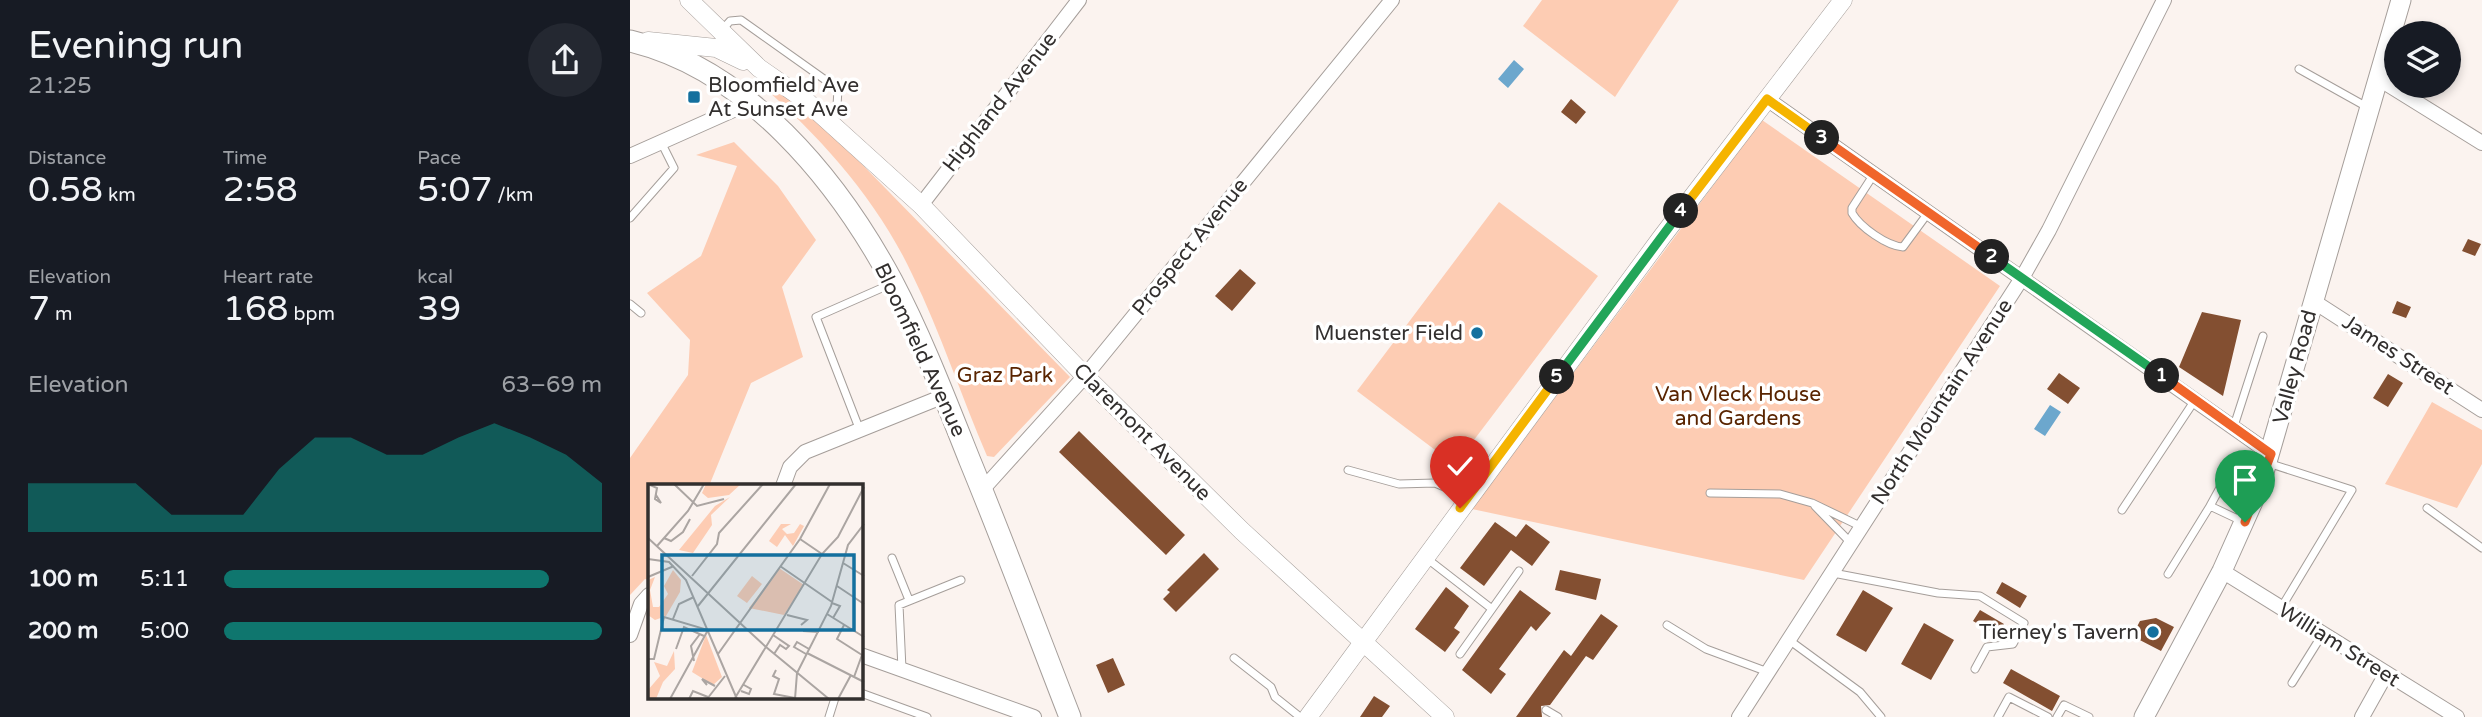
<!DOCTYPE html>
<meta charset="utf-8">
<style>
:root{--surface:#171b24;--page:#242831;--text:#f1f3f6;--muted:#9ea1a6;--accent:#0f766e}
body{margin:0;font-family:"Varela Round",sans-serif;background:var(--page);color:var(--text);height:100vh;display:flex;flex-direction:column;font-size:26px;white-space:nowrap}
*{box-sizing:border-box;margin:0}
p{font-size:23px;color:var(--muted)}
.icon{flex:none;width:38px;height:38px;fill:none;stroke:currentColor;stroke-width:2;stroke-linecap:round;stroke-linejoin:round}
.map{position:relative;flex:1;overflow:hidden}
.panel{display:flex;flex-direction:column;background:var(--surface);width:630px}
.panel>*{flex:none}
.tools{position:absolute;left:1754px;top:21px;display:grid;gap:14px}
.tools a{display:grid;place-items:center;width:77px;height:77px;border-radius:50%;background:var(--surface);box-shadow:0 4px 10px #0003;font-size:35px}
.pin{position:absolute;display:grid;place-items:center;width:60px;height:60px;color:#fff;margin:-72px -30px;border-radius:50% 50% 50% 0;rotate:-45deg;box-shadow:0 0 7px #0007}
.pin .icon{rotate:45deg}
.km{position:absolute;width:35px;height:35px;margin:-18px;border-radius:50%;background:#222;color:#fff;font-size:19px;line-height:35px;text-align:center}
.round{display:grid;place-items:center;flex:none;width:74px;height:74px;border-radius:37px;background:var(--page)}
.head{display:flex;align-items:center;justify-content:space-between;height:119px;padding:0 28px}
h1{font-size:38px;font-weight:600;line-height:52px}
.stats{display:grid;grid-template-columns:repeat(3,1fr);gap:10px;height:119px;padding:7px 28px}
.stats div{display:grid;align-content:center}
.stats b{font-size:35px;font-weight:600}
.stats small{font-size:19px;font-weight:400}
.stats p{font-size:19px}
.chart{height:196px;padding:14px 28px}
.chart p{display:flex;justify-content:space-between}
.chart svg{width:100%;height:126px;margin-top:7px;fill:var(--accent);opacity:.7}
ul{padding:0 28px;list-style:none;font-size:23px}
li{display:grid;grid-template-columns:112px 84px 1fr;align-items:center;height:52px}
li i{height:18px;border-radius:9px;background:var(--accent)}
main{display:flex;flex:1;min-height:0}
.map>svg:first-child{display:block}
.green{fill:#fdccb3}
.water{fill:#6ca7cd}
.building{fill:#834f31}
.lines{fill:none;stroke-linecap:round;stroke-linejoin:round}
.service-casing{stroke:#a59e9a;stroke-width:9}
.minor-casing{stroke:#a59e9a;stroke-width:16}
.tertiary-casing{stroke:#a59e9a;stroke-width:19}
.secondary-casing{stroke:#a59e9a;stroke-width:21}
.primary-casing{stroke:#a59e9a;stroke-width:23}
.service{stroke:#fff;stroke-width:7}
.minor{stroke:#fff;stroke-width:14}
.tertiary{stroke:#fff;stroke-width:18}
.secondary{stroke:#fff;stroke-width:19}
.primary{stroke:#fff;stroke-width:21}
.split-1-casing{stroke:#fff;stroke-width:14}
.split-2-casing{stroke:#fff;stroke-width:14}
.split-3-casing{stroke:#fff;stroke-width:14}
.split-4-casing{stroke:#fff;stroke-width:14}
.split-5-casing{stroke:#fff;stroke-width:14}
.split-6-casing{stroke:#fff;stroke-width:14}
.split-1{stroke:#f0652b;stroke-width:9}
.split-2{stroke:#22a559;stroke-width:9}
.split-3{stroke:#f0652b;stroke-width:9}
.split-4{stroke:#f5b400;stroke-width:9}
.split-5{stroke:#22a559;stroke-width:9}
.split-6{stroke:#f5b400;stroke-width:9}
.poi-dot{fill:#14709e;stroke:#fff;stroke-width:2.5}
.labels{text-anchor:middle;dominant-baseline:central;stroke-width:7;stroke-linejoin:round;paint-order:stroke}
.poi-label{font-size:21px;fill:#322f2e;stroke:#fff;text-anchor:end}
.street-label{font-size:21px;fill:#322f2e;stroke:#fff}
.park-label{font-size:21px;fill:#592400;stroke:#fff}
.inset-road{fill:none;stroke:#aba5a2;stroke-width:2}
.view{fill:#14709e;fill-opacity:0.15;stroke:#14709e;stroke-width:3.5}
.inset-edge{fill:none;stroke:#322f2e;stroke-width:3.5}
</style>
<main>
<section class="panel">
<div class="head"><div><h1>Evening run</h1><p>21:25</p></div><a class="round"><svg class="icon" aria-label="share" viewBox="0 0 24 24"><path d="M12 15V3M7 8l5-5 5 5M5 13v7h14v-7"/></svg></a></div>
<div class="stats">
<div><p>Distance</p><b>0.58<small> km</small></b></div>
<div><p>Time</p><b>2:58</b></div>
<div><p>Pace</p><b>5:07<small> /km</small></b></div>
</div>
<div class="stats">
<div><p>Elevation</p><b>7<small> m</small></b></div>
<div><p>Heart rate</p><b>168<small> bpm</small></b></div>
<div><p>kcal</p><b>39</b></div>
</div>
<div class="chart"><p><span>Elevation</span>63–69 m</p>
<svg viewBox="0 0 160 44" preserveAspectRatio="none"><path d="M0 44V27L10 27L20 27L30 27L40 38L50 38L60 38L70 22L80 11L90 11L100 17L110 17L120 11L130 6L140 11L150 17L160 27V44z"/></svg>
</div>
<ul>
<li><b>100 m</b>5:11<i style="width:86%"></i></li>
<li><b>200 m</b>5:00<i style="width:100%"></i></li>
</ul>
</section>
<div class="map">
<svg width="1852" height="717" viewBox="0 0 1852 717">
<rect width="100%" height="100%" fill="#fbf3ef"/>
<!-- green -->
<path class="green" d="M912,0H1049L985,97L893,26Z
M131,79L172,103L440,377L364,457L357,456C331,396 311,333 282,274C248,201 190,136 130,84Z
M1132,120L1370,286L1174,580L842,509Z
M104,142L148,186L186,240L152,287L173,357L121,383L79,486H19V580L15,579L0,595V458L58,375L60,340L17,293L71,256L107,166L66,155Z
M869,202L968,276L825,465L727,391Z
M1802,402L1852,430V464L1827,508L1755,484Z"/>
<!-- water -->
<path class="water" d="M884,60L894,69L878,88L868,79Z
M1420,405L1431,412L1415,436L1404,429Z"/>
<!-- building -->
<path class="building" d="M941,99L956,112L946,124L931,112Z
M1838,239L1851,244L1845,256L1832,251Z
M610,269L626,283L602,311L585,296Z
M1767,301L1781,307L1776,318L1762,313Z
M1572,312L1611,320L1593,396L1549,367Z
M1429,373L1450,388L1438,404L1417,389Z
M1758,374L1773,383L1758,407L1743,398Z
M449,431L555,535L536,555L429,452Z
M865,522L886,537L896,524L920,542L902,566L881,550L854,586L830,568Z
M574,553L589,569L546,612L533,599L540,592L537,590Z
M930,570L971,579L966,600L925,590Z
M1372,582L1397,596L1390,608L1366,593Z
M816,587L839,606L824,628L830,632L815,652L785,629Z
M890,590L921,613L906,631L901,626L869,669L876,674L861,694L832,670Z
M1233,590L1263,608L1236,652L1206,635Z
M1350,610L1374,624L1367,635L1343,621Z
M971,614L988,626L963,660L956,656L920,705L911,706L912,717H886L934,650L941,656Z
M1526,618L1544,627L1531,651L1502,636L1510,621Z
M1294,623L1324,640L1301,680L1271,664Z
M483,658L495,685L478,693L466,665Z
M1381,669L1430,696L1422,711L1373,683Z
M744,696L760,706L752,717H730Z"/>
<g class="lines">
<!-- service casing -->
<g class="service-casing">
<path id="service" d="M91,31L100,21L111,20L208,89L207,106L196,118
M1669,69L1737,107
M1244,174L1222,208V213C1230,227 1257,246 1273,247L1298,213
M0,218L44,168L31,142
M0,304L11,313
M1604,426L1633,336
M229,428L186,317L261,284
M1638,463L1722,490L1651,608
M718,470L769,484L805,483L838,497
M1080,493L1150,494L1182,503L1232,527
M1185,506L1221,543
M1580,506L1603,464
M1797,508L1852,548
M1492,510L1565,400
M795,557L862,609L889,571
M262,558L279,600
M1203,573L1308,593L1350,596L1394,623L1383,644L1357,647L1345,669
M1538,574L1580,506L1614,522
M1037,625L1076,649L1138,672
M1159,640L1230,692L1251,717
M830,654L862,609
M604,658L641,687L645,697L670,717
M272,669L269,605L331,580
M1662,683L1692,635
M231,693L297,717
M916,710L928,717
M199,717L205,698
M1368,717L1379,697L1418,717
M1427,717L1434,705L1459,717"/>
</g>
<!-- minor casing -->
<g class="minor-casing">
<path id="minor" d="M1749,79L1852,143
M1137,99L1641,454
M0,156L119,103
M291,205L449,0
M1683,301L1852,410
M153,486L160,467L175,452L314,396
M352,490L455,376L762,0
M1592,571L1827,717
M0,635L11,604L19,595
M231,655L404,717
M1109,717L1392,278L1419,230L1534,0
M1732,717L1756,674"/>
</g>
<!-- tertiary casing -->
<g class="tertiary-casing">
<path id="tertiary" d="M59,0L129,68L175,100L291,205L455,376L612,531L815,717
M18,41L86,48L113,61
M678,717L1031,238L1213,0"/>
</g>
<!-- secondary casing -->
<g class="secondary-casing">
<path id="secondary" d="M1514,717L1592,571L1630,486L1771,0"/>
</g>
<!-- primary casing -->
<g class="primary-casing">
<path id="primary" d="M0,41C117,69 207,179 262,281C292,338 316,401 340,461C375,546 407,632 440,717"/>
</g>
<!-- service -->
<use href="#service" class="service"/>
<!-- minor -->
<use href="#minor" class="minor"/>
<!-- tertiary -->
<use href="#tertiary" class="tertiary"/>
<!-- secondary -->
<use href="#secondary" class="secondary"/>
<!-- primary -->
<use href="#primary" class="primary"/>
</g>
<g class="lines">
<!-- split-1 casing -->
<g class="split-1-casing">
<path id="split-1" d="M1532,376L1641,454L1615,522"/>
</g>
<!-- split-2 casing -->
<g class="split-2-casing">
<path id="split-2" d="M1362,257L1532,376"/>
</g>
<!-- split-3 casing -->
<g class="split-3-casing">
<path id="split-3" d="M1192,138L1362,257"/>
</g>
<!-- split-4 casing -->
<g class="split-4-casing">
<path id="split-4" d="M1051,211L1137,99L1192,138"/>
</g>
<!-- split-5 casing -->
<g class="split-5-casing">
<path id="split-5" d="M927,377L1051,211"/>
</g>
<!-- split-6 casing -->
<g class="split-6-casing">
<path id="split-6" d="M830,508L927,377"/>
</g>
<!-- split-1 -->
<use href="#split-1" class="split-1"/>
<!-- split-2 -->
<use href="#split-2" class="split-2"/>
<!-- split-3 -->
<use href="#split-3" class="split-3"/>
<!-- split-4 -->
<use href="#split-4" class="split-4"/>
<!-- split-5 -->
<use href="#split-5" class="split-5"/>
<!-- split-6 -->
<use href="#split-6" class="split-6"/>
</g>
<!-- markers -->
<g class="poi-dot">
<rect x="57" y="90" width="14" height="14" rx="3.5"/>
<circle cx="847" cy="333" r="7"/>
<circle cx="1523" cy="632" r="7"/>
</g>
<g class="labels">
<!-- poi labels -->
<g class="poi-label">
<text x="78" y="85" text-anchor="start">Bloomfield Ave<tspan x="78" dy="24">At Sunset Ave</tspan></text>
<text x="833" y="333">Muenster Field</text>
<text x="1509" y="632">Tierney's Tavern</text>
</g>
<!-- street labels -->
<g class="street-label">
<text transform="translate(370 102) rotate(-52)">Highland Avenue</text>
<text transform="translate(560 247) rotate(-51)">Prospect Avenue</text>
<text transform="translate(290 350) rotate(65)">Bloomfield Avenue</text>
<text transform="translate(1768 355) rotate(33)">James Street</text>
<text transform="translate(1665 367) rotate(-75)">Valley Road</text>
<text transform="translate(1312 402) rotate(-57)">North Mountain Avenue</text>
<text transform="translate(512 432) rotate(45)">Claremont Avenue</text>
<text transform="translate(1709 645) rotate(32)">William Street</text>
</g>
<!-- park labels -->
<g class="park-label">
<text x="375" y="375">Graz Park</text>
<text x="1108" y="394">Van Vleck House<tspan x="1108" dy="24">and Gardens</tspan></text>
</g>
</g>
<!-- overview -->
<g transform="translate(18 484)">
<rect width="215" height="215" fill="#fbf3ef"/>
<path d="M58,0H93L81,11L60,14L54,9ZM82,13L63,31L64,41L45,69L31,66L67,22ZM133,40H143L134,45L139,50L146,49L152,40L156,42L145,62L137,51L129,63L121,57ZM131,84L156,101L136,131L101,124ZM25,86L33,96L32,108L18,132L7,136L0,131V96L7,93L2,106L5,123H11L20,110L16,102ZM104,92L114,100L99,119L89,112ZM58,151L74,193L65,201L44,188ZM26,167L27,185L15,198L8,215H0V206L12,192L6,178L19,182Z" fill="#fdccb3"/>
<path class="inset-road" d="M0,0L9,4L7,15L13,19L8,11M26,0L49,22L76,15M0,54L118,163L181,215M16,54L23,57L35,48L42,35M152,55L174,70M9,62L40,27L56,0M0,75L21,78L38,96L89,215M195,79L216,92M132,82L184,118M44,92L69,60L71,49L115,0M0,93L26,82M189,102L216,120M184,119L192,122L185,134M50,122L148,0M179,130L216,153M139,131L159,136L153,141M25,135L31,120L46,113M196,141L189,155L214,171M162,146L155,147L171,148M125,151L141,162L138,165L132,161L126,170M28,165L36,143L56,152M159,169L216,198M70,170L152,55L182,0M158,170L146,163L149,158L161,165M0,175H6L16,133L60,146L22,215M46,177L43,162L52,150M128,186L125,192L131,195L126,210L147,214M206,193L214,171M59,201L54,195L67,202M93,207L101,210L103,205L96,201M87,214L174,70L190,53L216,3M41,215L45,207L60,213M59,215L77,192M147,215L149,189L183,122L200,61L216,40M190,215L203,191"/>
<path class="view" d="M14,71H206V146H14Z"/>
<rect width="215" height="215" class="inset-edge"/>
</g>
</svg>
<div class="tools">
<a><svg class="icon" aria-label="layers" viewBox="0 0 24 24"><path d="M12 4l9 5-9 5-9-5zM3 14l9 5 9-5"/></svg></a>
</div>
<div class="pin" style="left:1615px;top:522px;background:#1e9e55"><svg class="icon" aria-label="arrive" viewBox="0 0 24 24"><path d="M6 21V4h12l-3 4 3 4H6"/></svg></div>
<div class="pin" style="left:830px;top:508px;background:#d93025"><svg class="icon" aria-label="check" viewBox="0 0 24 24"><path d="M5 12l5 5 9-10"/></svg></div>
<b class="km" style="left:1532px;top:376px">1</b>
<b class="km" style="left:1362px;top:257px">2</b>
<b class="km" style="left:1192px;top:138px">3</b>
<b class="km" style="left:1051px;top:211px">4</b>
<b class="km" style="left:927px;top:377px">5</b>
</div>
</main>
